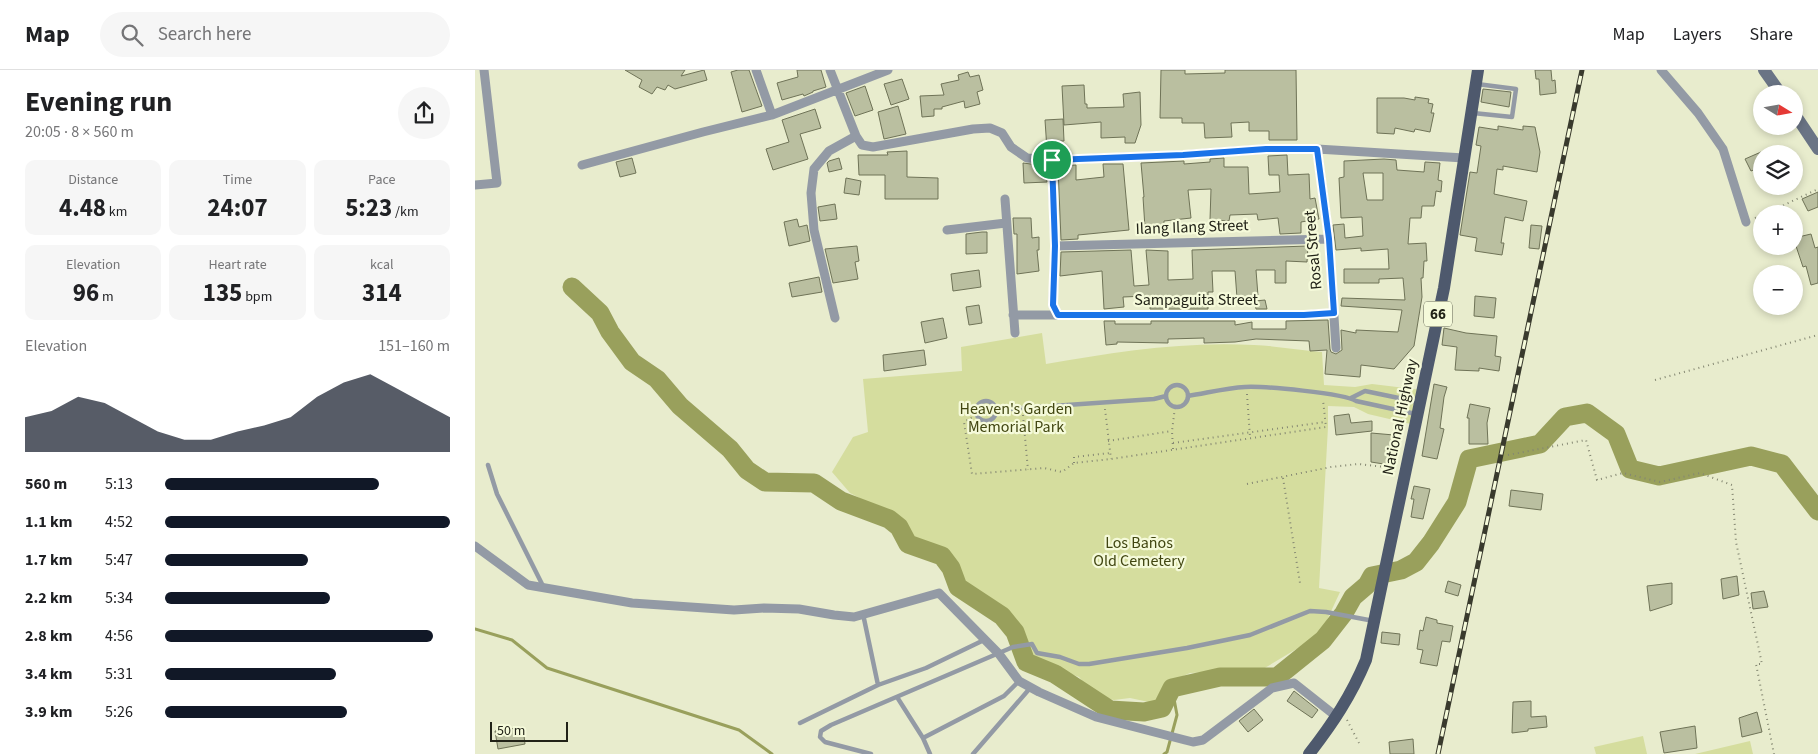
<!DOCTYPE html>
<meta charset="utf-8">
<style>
:root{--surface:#fff;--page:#f6f6f6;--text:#202124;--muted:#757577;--line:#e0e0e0;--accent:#111827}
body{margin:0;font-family:"Source Sans 3",sans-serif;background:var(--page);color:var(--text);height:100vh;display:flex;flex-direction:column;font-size:19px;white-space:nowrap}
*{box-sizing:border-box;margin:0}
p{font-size:16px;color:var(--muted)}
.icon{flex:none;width:28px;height:28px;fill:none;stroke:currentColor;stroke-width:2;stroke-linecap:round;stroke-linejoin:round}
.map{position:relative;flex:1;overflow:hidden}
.drawer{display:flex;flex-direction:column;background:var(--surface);width:475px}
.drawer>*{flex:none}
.needle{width:32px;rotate:101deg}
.tools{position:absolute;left:1278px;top:15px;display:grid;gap:10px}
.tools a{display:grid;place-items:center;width:50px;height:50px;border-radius:50%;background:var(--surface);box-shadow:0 2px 8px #0003;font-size:25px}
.scale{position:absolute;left:15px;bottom:12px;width:78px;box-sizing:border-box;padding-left:5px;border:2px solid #212217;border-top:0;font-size:14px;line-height:18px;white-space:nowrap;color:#212217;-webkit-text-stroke:4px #f5fada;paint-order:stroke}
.pin{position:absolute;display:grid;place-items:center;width:42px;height:42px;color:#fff;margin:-21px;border:2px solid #fff;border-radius:50%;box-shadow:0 1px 5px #0007}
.round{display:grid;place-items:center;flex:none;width:52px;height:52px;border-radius:26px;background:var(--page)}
.head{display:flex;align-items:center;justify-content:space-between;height:85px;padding:0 25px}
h1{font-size:28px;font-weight:700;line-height:38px}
.stats{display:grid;grid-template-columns:repeat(3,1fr);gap:8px;height:85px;padding:5px 25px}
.stats div{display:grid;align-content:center;border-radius:10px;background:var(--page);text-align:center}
.stats b{font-size:25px;font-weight:700}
.stats small{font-size:14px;font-weight:400}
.stats p{font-size:14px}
.chart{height:140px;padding:10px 25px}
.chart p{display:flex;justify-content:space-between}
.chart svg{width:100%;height:90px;margin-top:5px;fill:var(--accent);opacity:.7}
ul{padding:0 25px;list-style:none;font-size:16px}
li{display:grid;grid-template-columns:80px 60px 1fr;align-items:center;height:38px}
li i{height:12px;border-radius:6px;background:var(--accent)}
header{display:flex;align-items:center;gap:30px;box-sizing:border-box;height:70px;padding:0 25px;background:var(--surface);border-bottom:1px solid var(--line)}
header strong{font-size:24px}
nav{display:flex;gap:28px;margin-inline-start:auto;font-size:18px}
.search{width:350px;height:45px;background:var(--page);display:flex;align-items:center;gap:12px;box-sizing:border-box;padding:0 18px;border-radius:28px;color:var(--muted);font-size:19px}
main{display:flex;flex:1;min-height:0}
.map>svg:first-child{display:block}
.green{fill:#d5dd9e}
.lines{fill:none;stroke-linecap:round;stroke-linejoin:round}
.stream{stroke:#99a05c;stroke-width:3}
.river{stroke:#99a05c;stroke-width:19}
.building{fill:#babfa0;stroke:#6f7357;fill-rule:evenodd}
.path{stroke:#848772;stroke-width:2;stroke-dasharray:1 4;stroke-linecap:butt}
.lane{stroke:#939aa5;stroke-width:4.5}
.street{stroke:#939aa5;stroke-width:9}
.secondary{stroke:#6a7485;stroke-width:12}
.primary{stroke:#4e596d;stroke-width:12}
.rail-casing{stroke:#393a2d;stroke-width:5}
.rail{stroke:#f5fada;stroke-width:3;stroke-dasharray:9;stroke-linecap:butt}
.route-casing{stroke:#fff;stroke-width:10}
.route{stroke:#1a73e8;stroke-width:6}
.labels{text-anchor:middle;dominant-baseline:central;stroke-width:4.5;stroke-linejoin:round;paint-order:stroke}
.shield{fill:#f5fada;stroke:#616352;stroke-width:1}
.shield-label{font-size:15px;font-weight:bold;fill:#212217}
.street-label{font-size:16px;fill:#212217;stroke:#f5fada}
.park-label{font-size:16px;fill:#414611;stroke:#f5fada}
</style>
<header>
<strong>Map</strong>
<div class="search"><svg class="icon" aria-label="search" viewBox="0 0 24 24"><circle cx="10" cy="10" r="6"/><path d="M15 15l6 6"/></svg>Search here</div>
<nav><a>Map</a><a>Layers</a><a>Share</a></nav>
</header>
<main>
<section class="drawer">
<div class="head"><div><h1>Evening run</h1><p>20:05 · 8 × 560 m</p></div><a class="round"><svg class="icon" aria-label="share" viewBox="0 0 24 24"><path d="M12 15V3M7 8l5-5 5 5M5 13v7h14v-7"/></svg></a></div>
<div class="stats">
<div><p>Distance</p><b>4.48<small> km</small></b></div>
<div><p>Time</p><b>24:07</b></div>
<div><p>Pace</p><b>5:23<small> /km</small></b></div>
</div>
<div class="stats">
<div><p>Elevation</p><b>96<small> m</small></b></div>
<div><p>Heart rate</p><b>135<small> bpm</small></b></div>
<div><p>kcal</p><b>314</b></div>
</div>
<div class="chart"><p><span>Elevation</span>151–160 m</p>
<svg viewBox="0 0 160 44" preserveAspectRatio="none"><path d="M0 44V27L10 24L20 17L30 20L40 27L50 34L60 38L70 38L80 34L90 31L100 27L110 17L120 10L130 6L140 13L150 20L160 27V44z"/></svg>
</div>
<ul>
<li><b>560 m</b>5:13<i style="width:75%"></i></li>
<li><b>1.1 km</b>4:52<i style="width:100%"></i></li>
<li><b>1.7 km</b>5:47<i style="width:50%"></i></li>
<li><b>2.2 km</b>5:34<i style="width:58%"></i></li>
<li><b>2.8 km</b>4:56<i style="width:94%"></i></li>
<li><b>3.4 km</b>5:31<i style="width:60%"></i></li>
<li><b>3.9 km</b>5:26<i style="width:64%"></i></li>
</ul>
</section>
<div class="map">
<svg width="1343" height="684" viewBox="0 0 1343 684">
<rect width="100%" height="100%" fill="#e8eccd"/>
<!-- green -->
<path class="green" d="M567,263L571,294C639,282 709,271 779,275C801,276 824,280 847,282L849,315L880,317L897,314L947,320L940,355L893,344L879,337L853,336V357L844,518L865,522L845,565L788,599L715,603L697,611L683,634L655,628L639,630L621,627L604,607L556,589L539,551L486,515L479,490L436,470L419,446L375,423L357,402L378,367L393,362L388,309L487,301L486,277Z
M1168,666L1172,684H1121L1119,677Z
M1275,671L1278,684H1220Z"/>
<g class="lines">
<!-- stream -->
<path class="stream" d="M0,559L37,570L72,598L264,660L297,684
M689,684L692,682L702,645L697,618"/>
<!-- river -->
<path class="river" d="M97,217L125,243L135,262L157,292L182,309L205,336L255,379L272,400L290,412L339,413L366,431L414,449L424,457L433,474L467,486L476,498L483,517L527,546L540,562L551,592L580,604L635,640L669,642L687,638L697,618L745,607H802L848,570L869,543L878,527L892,515L897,506L926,500L941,492L956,473L982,432L994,389L1065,374L1090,347L1112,343L1141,364L1155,399L1184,406L1276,386L1307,394L1343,441"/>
</g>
<!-- building -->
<path class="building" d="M150,0H210L206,6L229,0L232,10L200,19L193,15L190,20L182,17L177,24L164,17L167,10Z
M263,0H274L287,36L267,42L256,2Z
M322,0H346L351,17L338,21V22L329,26L328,24L307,30L302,13L323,7Z
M686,0H710V4L750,3V0H821L822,70H794V61H774V52L756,53L757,67L730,68L729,53H707V48H685Z
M1060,0H1076L1077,11L1080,10L1081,23L1065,25L1064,9H1061Z
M493,2L495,7L504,5L508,20L502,22L505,34L490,38L489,31L467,37V39H459V46L447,47L445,26L469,25L466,14L484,10L483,5Z
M427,9L434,29L416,35L409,14Z
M609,15L610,34H612V38L649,37L648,24L665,22L666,55L660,73H650V67L626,68V52L589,55L587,16Z
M390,16L398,40L380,46L371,23Z
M1008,19L1036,22L1034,37L1006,32Z
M940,27L954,29L953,33L958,34L956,43H959L955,62L940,59L939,62L920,58L919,64L902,63V28H929L940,30Z
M423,36L431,64L409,69L403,42Z
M340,39L346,58L325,64L333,89L298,100L291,79L314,72L307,50Z
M588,49L589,71H583L584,79L572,80L570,50Z
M1023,56L1048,60V56L1060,57L1065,82L1062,102L1028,96V100L1022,99L1019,124L1052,131L1048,151L1030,147L1026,173H1029L1027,185L1000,181L1002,168L985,165L995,102L1002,103L1006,76L1001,75L1004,57L1023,60Z
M432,81V107L463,108V129H410V105H384L383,85H413L412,82Z
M1286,82V97L1276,101L1270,89Z
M812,85L813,105L834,104L835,129L840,128L844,149L826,152V163L805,164L803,148L783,150L782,144L755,145L754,151L735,150L736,119L713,120L716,148L689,151V157L670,158L668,127H669L666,93L709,91V94L735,92V89L749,88V97H773L774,124L805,122L804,105H794L793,86Z
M157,88L161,103L145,107L141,92Z
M364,88L367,99L354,102L352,93L354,91Z
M909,89L921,90L922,100L949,102L950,92L965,93L963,110L967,111L966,122L961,121L959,136H947L946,148H935L933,174L951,173L952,191H949L948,208H946L947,227L939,276L919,299L886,295L885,307L850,304L852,280L835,281L834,271L781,269L760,272L729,273V268L693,269V273L642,272V274L631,275L629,251H640V254H676V251H760V255L777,252V259H811V251L853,250L855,279L856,282L861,284L867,280L866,260L881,263V260L923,262L927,240L866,236L867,228L930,230L928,208L904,209V213H869V199H914L913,179L886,181V178L861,180L858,155L869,154L870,168L888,166L887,147L866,148L864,108L869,107V91ZM888,103H908V130H892Z
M548,93L571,96L572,112L549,113Z
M628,94H648L654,160L603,165V169L586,170L583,96L601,95V110L629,107Z
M371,108L386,111L384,125L369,123Z
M1343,122V137L1333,141L1327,129Z
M360,134L362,149L345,151L343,137Z
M538,148H556L557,168L564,167V180H562L564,201L542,204V164H539Z
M322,149L324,157L332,155L335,171L314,176L309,152Z
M1056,155L1067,156L1064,179L1054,178Z
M507,162H512V183L491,184V164Z
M1336,164L1340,178L1343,177V213L1336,215L1331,196L1328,197L1319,170V168Z
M382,176L384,191L380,192L383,209L358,213L350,179Z
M833,176L832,192L811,191V213H800V200H781L783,226L762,228L760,201H737L738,222H733V239H675V236H671V226L648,227L649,237L629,239L627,201L585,206L586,182L656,180L659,216L674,215L671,180L693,181V210L718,209L717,180Z
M504,200L506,217L478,221L476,204Z
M344,207L347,222L317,227L314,213Z
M1000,226L1021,228L1019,248L999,246Z
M790,230L792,239H781L780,231Z
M504,235L507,253L494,255L491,237Z
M468,248L472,268L450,273L446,252Z
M969,258L991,263L1022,266L1020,286L1026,287L1024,301L1004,298V301L980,300L982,277L967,275Z
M449,280L451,295L409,301L408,285Z
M959,314L972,317L969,327L965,358L969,359L962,389L947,386Z
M995,334L1015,338L1012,353L1013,374H994V348H992Z
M874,344L876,353L897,351V361L861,365L859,346Z
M896,363L919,365L915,395L896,392Z
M939,416L955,419L948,449L936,447L939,429H936Z
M1036,420L1068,424L1066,440L1034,436Z
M1262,506L1264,525L1248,529L1246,509Z
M973,511L986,515L983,526L970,522Z
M1197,513V534L1175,541L1172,516Z
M1289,521L1293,537L1278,539L1276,523Z
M951,547L962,550V553L978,556L975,572L967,571L962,596L945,593L948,580L942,579L945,560L948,561Z
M907,562L925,564L924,575L906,573Z
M819,621L843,640L837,648L812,631Z
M1056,631V647L1071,646L1072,657L1053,659V661L1037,663L1038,632Z
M779,639L788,650L773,662L764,651Z
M1282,642L1287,662L1267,667L1264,648Z
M1220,656L1222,678L1189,683L1185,662Z
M48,657L50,674L23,679L20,661Z
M938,669L939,684H915L914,672Z"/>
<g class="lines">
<!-- path -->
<path class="path" d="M1290,144L1343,119
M1280,148L1286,145
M1180,310L1343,265
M772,324L775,367
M630,339L636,389
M501,345L489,352L497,404L569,398L587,402L599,393L636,389L851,357L848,330
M548,345L553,400
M633,371L697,361
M698,373L850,352
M698,379L697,361L700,337
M1033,385L1111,370L1122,410L1148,403L1185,412L1225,403L1257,415L1261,472L1287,594H1281L1299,684
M599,393V387L635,383
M808,408L825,513
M772,414L856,397L883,394L919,398
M872,650L885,675"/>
<!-- lane -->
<path class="lane" d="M998,43L1037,47L1041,19L1002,14
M691 326a11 11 0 1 1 22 0a11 11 0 1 1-22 0Z
M713,326C732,323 751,318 770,317C788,316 869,323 881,331L941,344
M876,328L890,321L943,332
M501 341a10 10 0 1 1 20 0a10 10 0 1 1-20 0Z
M521,340L679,329L691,326
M13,395L22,424L69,518
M388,544L403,615
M422,627L448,668L455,684
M325,653L403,615L451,598L509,570
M448,668L529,626L544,611
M396,684L350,672L345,667L346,661L356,655L538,577L557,574L562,583L585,587L604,594H614L712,578L775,565L835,541L851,542L899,551
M498,684L556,617"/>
<!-- street -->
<path class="street" d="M281,0L297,45
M355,0L381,66L387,75L398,77L498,59L515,58L527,63L536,77L552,88L577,90L707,85L791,79H842L989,88
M1186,0L1223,43L1248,79L1271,152
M842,79L854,169L861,278
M577,90L580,176L578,235L583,245
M107,95L228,62L297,45L413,0
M0,115L22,113L9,0
M530,129L540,263
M472,160L531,153
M580,176L854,169
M538,245H829L859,243
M360,248L339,160L336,123L339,99L354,81L381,66
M0,476L53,515L157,533L259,540L289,538L324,539L359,545L379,547L464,523L524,584L544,611L564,622L621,647L710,670L718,672L728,670L797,618L819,613L862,647"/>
<!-- secondary -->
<path class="secondary" d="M1289,0L1306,24
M1319,43L1343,79"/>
<!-- primary -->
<path class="primary" d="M834,684C858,653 876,626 891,590L969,218L1003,0"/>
<!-- rail casing -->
<g class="rail-casing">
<path id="rail" d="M963,684L1107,0"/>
</g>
<!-- rail -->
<use href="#rail" class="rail"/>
</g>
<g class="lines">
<!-- route casing -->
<g class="route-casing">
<path id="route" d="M791,79H842L854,169L859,243L829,245H583L578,235L580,176L577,90L708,85Z"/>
</g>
<!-- route -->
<use href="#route" class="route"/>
</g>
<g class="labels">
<!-- shield labels -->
<rect class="shield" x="949" y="231.5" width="28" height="25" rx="4"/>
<g class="shield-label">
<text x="963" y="244">66</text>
</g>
<!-- street labels -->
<g class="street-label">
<text transform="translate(717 157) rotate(-2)">Ilang Ilang Street</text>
<text transform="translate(838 180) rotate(-95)">Rosal Street</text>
<text x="721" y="230">Sampaguita Street</text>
<text transform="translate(925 347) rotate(-78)">National Highway</text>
</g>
<!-- park labels -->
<g class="park-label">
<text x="541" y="339">Heaven's Garden<tspan x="541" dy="18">Memorial Park</tspan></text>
<text x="664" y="473">Los Baños<tspan x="664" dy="18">Old Cemetery</tspan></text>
</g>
</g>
</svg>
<div class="tools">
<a><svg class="needle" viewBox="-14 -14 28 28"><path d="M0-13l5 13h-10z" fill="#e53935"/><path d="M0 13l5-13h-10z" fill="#757577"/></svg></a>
<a><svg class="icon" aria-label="layers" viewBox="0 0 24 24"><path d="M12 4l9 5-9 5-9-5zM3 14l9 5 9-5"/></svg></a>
<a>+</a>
<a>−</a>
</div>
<div class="scale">50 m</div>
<div class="pin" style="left:577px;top:90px;background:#1e9e55"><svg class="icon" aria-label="arrive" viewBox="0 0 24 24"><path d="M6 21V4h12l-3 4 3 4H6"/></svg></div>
</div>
</main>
